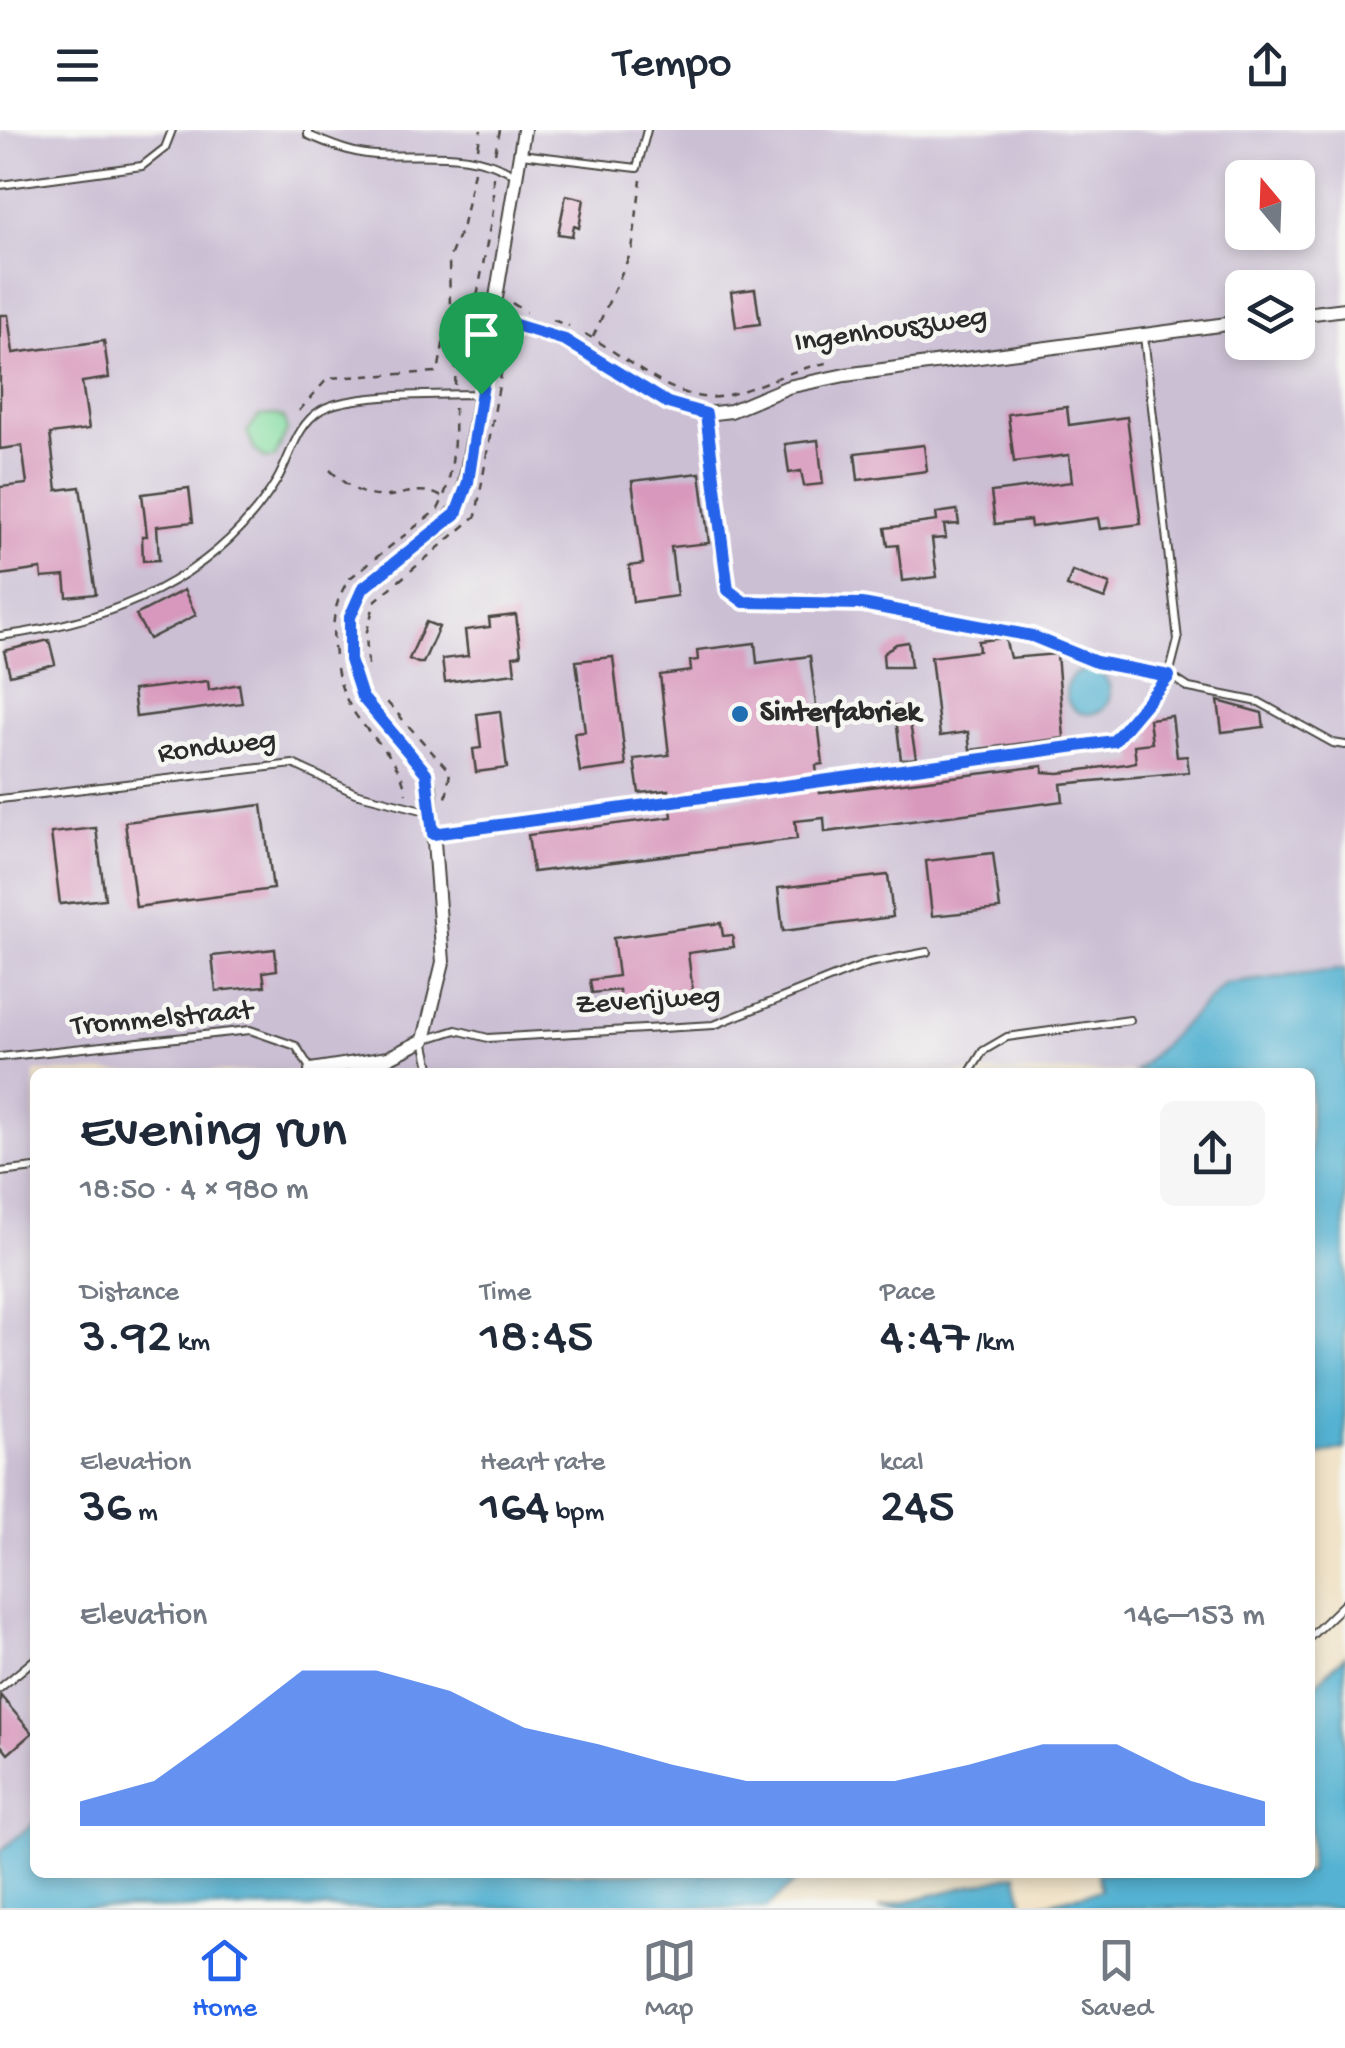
<!DOCTYPE html>
<meta charset="utf-8">
<style>
:root{--surface:#fff;--page:#f6f6f7;--text:#1f2937;--muted:#747a83;--line:#e0e1e3;--accent:#2563eb}
body{margin:0;font-family:"Gochi Hand",sans-serif;background:var(--page);color:var(--text);height:100vh;display:flex;flex-direction:column;font-size:38px;white-space:nowrap}
*{box-sizing:border-box;margin:0}
p{font-size:32px;color:var(--muted)}
.icon{flex:none;width:55px;height:55px;fill:none;stroke:currentColor;stroke-width:2;stroke-linecap:round;stroke-linejoin:round}
.map{position:relative;flex:1;overflow:hidden}
.drawer{position:absolute;left:30px;top:938px;width:1285px;height:810px;display:flex;flex-direction:column;background:var(--surface);border-radius:15px;box-shadow:0 5px 15px #0003}
.drawer>*{flex:none}
.needle{width:65px;rotate:341deg}
.tools{position:absolute;left:1225px;top:30px;display:grid;gap:20px}
.tools a{display:grid;place-items:center;width:90px;height:90px;border-radius:15px;background:var(--surface);box-shadow:0 5px 15px #0003;font-size:50px}
.pin{position:absolute;display:grid;place-items:center;width:85px;height:85px;color:#fff;margin:-102px -42px;border-radius:50% 50% 50% 0;rotate:-45deg;box-shadow:0 0 10px #0007}
.pin .icon{rotate:45deg}
.round{display:grid;place-items:center;flex:none;width:105px;height:105px;border-radius:15px;background:var(--page)}
.overview{display:flex;align-items:center;justify-content:space-between;height:170px;padding:0 50px}
h1{font-size:55px;font-weight:600;line-height:75px}
.figures{display:grid;grid-template-columns:repeat(3,1fr);gap:15px;height:170px;padding:10px 50px}
.figures div{display:grid;align-content:center}
.figures b{font-size:50px;font-weight:600}
.figures small{font-size:28px;font-weight:400}
.figures p{font-size:28px}
.chart{height:280px;padding:20px 50px}
.chart p{display:flex;justify-content:space-between}
.chart svg{width:100%;height:180px;margin-top:10px;fill:var(--accent);opacity:.7}
header{display:flex;justify-content:space-between;align-items:center;height:130px;padding:0 50px;background:var(--surface);font-size:45px;font-weight:600}
.dock{display:flex;justify-content:space-around;align-items:center;height:140px;border-top:2px solid var(--line);background:var(--surface);font-size:28px;color:var(--muted)}
.dock a{display:grid;justify-items:center;gap:5px}
.dock .selected{color:var(--accent)}
.map>svg:first-child{display:block}
.industrial{fill:#cbbfd4;fill-rule:evenodd}
.green{fill:#84dda2;stroke:#588466;stroke-width:2.5}
.water{fill:#54b2d2;stroke:#406e7e;stroke-width:2.5}
.building{fill:#d897bc}
.lines{fill:none;stroke-linecap:round;stroke-linejoin:round}
.service-casing{stroke:#494743;stroke-width:10}
.minor-casing{stroke:#494743;stroke-width:16}
.path{stroke:#494743;stroke-width:2.5;stroke-dasharray:8 8;stroke-linecap:butt}
.service{stroke:#fff;stroke-width:6}
.minor{stroke:#fff;stroke-width:12}
.route-casing{stroke:#fff;stroke-width:20}
.route{stroke:#2563eb;stroke-width:12}
.poi-dot{fill:#1f6fb2;stroke:#f6f6f2;stroke-width:4}
.labels{text-anchor:middle;dominant-baseline:central;stroke-width:9;stroke-linejoin:round;paint-order:stroke}
.street-label{font-size:30px;fill:#2b2b2b;stroke:#f6f6f2}
.poi-label{font-size:30px;font-weight:bold;fill:#2b2b2b;stroke:#f6f6f2;text-anchor:start}
</style>
<header><svg class="icon" aria-label="menu" viewBox="0 0 24 24"><path d="M4 6h16M4 12h16M4 18h16"/></svg>Tempo<svg class="icon" aria-label="share" viewBox="0 0 24 24"><path d="M12 15V3M7 8l5-5 5 5M5 13v7h14v-7"/></svg></header>
<div class="map">
<svg width="1345" height="1778" viewBox="0 0 1345 1778">
<rect width="100%" height="100%" fill="#f6f6f2"/>
<filter id="ink" filterUnits="userSpaceOnUse"><feTurbulence type="fractalNoise" baseFrequency=".01" numOctaves="2"/><feDisplacementMap in="SourceGraphic" scale="20" xChannelSelector="R" yChannelSelector="G"/><feConvolveMatrix kernelMatrix="1 2 1 2 8 2 1 2 1" color-interpolation-filters="sRGB"/></filter>
<filter id="wash" filterUnits="userSpaceOnUse"><feTurbulence type="fractalNoise" baseFrequency=".0048" numOctaves="4" result="noise"/><feDisplacementMap in="SourceGraphic" scale="40" xChannelSelector="R" yChannelSelector="G"/><feGaussianBlur stdDeviation="2.25" result="paint"/><feColorMatrix in="noise" values="0 0 0 0 0 0 0 0 0 0 0 0 0 0 0 0 0 1.4 0 .05"/><feComposite in="paint" operator="in"/></filter>
<g filter="url(#wash)">
<rect width="100%" height="100%" fill="#f0e3c9"/>
<!-- industrial -->
<path class="industrial" d="M0,0H1345V883L1195,942H35V1742L0,1778ZM1242,48H1298V102H1242ZM1242,158H1298V212H1242Z"/>
<!-- green -->
<path class="green" d="M276,285L284,288L287,301L275,327L266,329L255,320L247,302L259,286Z"/>
<!-- water -->
<path class="water" d="M1066 562a22 22 0 1 1 44 0a22 22 0 1 1-44 0Z
M1345,839V1319L1310,1328V942H1135L1225,854Z
M1345,1525V1778H1027L1101,1760L1098,1743L1310,1742V1560Z
M35,1692V1742L804,1743L767,1778H0V1721Z
M1017,1744L1024,1778H879Z"/>
<g id="blocks">
<!-- building -->
<path class="building" d="M566,65L584,69L579,98L574,96L572,106L558,104Z
M755,159L760,194L736,197L731,162Z
M0,185H8L13,223L104,211L109,248L82,252L89,299L50,304L57,360L80,357L96,464L67,467L65,446L42,448L41,439L0,445V357L27,354L22,316L0,319Z
M1067,277L1069,295L1127,287L1141,394L1100,399L1098,388L1031,397L1030,390L995,394L991,362L1072,352L1069,325L1014,332L1008,284Z
M818,310L823,354L804,356L801,341L789,343L785,314Z
M924,315L927,341L858,350L855,323Z
M700,343L709,413L671,417L677,466L633,472L629,436L643,434L632,351Z
M189,358L193,392L157,396L159,430L143,431L142,406H147L142,364Z
M957,380L959,394L944,395L946,408L932,409L937,447L902,451L898,415L888,416L885,398L937,391L936,383Z
M1072,441L1110,454L1105,469L1067,456Z
M184,460L196,485L149,509L136,485Z
M516,485L521,525L513,526L515,543L445,552L442,529L468,526L465,500L490,497L489,488Z
M426,492L439,497L423,533H418L409,529Z
M1005,508L1010,528L1057,524L1064,608L970,620L968,602L940,606L931,527L979,521L978,511Z
M49,510L55,534L10,545L4,521Z
M908,512L911,537H884L883,524L896,514Z
M755,513L757,533L810,526L823,634L816,635L817,645L669,665V660L639,663L634,629L669,625L660,545L691,541L690,531L698,530L697,520Z
M613,527L626,636L580,642L574,603L585,602L576,531Z
M208,551L209,560L239,554L242,573L136,587L133,560Z
M1218,571L1262,583L1264,597L1222,602Z
M907,576L916,628L901,630L896,588L891,589L890,577Z
M500,581L507,638L476,642L473,619L481,618L477,584Z
M1172,586L1177,627L1187,626L1189,642L1061,654L1063,671L858,698L825,702L824,688L795,691L797,709L533,742L528,705L672,687L671,679L819,658L820,663L1043,636V642L1059,643L1126,634L1136,632L1134,615L1152,613L1149,589Z
M262,675L273,759L136,777L125,692Z
M96,698L105,769L60,774L51,703Z
M993,723L1000,779L932,786L926,731Z
M888,745L893,787L783,801L778,758Z
M721,793L723,806L732,805L734,817L688,823L694,871L621,878L619,860L592,863L590,850L618,846L613,808Z
M275,819L277,840L263,842L265,856L216,861L212,826Z
M0,1565L32,1603L8,1624L0,1614Z"/>
</g>
</g>
<g filter="url(#ink)">
<use href="#blocks" fill-opacity="0" stroke="#494743" stroke-width="2.5"/>
<g class="lines">
<!-- service casing -->
<g class="service-casing">
<path id="service" d="M308,0V5C330,14 352,24 376,25C425,28 472,18 515,45
M521,24L637,38L647,0
M0,55L142,36L165,18L172,0
M706,286L728,460L744,472L862,474L1032,506L1096,532L1169,545L1178,510L1144,206
M0,506C110,492 217,449 277,350C291,326 296,295 321,280C348,263 445,265 480,264
M0,669L293,634L355,663L430,682
M434,704L1114,611L1169,545L1189,558L1259,572L1333,613L1345,615
M0,927L250,900L296,916L310,938
M431,942L424,910L456,900L488,908L714,895L869,833L927,822
M970,942L983,921L1007,907L1130,890
M0,1042L35,1038
M1310,1507L1345,1473
M0,1558L35,1529"/>
</g>
<!-- minor casing -->
<g class="minor-casing">
<path id="minor" d="M1298,185L1345,179
M493,188L565,210L668,273L706,284L731,281L788,257L845,245L1242,192
M311,940L388,928L424,910L443,832L430,658L426,643L362,567L351,530L350,487L363,458L443,397L462,371L524,0"/>
</g>
<!-- path -->
<path class="path" d="M478,18L481,0
M495,23L500,0
M512,173L526,182
M553,190L569,196
M585,204C624,224 676,277 724,266C762,257 794,237 834,232
M593,207L632,120L641,50
M455,255L457,209L463,181L477,167L493,81V46
M299,281L328,248L438,242L450,177L449,129L463,95L474,41
M330,340C384,393 404,346 442,367
M335,525C331,496 333,472 350,448L438,379C454,349 455,310 454,278
M368,535L366,505L375,471L476,386L507,210
M337,538C347,602 397,611 406,663
M387,572L450,642L446,669"/>
<!-- service -->
<use href="#service" class="service"/>
<!-- minor -->
<use href="#minor" class="minor"/>
</g>
</g>
<g class="lines" filter="url(#ink)">
<!-- route casing -->
<g class="route-casing">
<path id="route" d="M493,188L565,210L668,273L706,284L728,460L744,472L862,474L1032,506L1096,532L1169,546L1114,611L433,704L426,643L362,567L350,530V487L363,458L456,384L468,352Z"/>
</g>
<!-- route -->
<use href="#route" class="route"/>
</g>
<!-- markers -->
<circle class="poi-dot" cx="740" cy="584" r="10"/>
<g class="labels">
<!-- street labels -->
<g class="street-label">
<text transform="translate(891 201) rotate(-8)">Ingenhouszweg</text>
<text transform="translate(217 618) rotate(-7)">Rondweg</text>
<text transform="translate(648 872) rotate(-4)">Zeverijweg</text>
<text transform="translate(162 890) rotate(-5)">Trommelstraat</text>
</g>
<!-- poi labels -->
<g class="poi-label">
<text x="760" y="584">Sinterfabriek</text>
</g>
</g>
</svg>
<div class="tools">
<a><svg class="needle" viewBox="-14 -14 28 28"><path d="M0-13l5 13h-10z" fill="#e53935"/><path d="M0 13l5-13h-10z" fill="#747a83"/></svg></a>
<a><svg class="icon" aria-label="layers" viewBox="0 0 24 24"><path d="M12 4l9 5-9 5-9-5zM3 14l9 5 9-5"/></svg></a>
</div>
<div class="pin" style="left:481px;top:264px;background:#1e9e55"><svg class="icon" aria-label="arrive" viewBox="0 0 24 24"><path d="M6 21V4h12l-3 4 3 4H6"/></svg></div>
<section class="drawer">
<div class="overview"><div><h1>Evening run</h1><p>18:50 · 4 × 980 m</p></div><a class="round"><svg class="icon" aria-label="share" viewBox="0 0 24 24"><path d="M12 15V3M7 8l5-5 5 5M5 13v7h14v-7"/></svg></a></div>
<div class="figures">
<div><p>Distance</p><b>3.92<small> km</small></b></div>
<div><p>Time</p><b>18:45</b></div>
<div><p>Pace</p><b>4:47<small> /km</small></b></div>
</div>
<div class="figures">
<div><p>Elevation</p><b>36<small> m</small></b></div>
<div><p>Heart rate</p><b>164<small> bpm</small></b></div>
<div><p>kcal</p><b>245</b></div>
</div>
<div class="chart"><p><span>Elevation</span>146–153 m</p>
<svg viewBox="0 0 160 44" preserveAspectRatio="none"><path d="M0 44V38L10 33L20 20L30 6L40 6L50 11L60 20L70 24L80 29L90 33L100 33L110 33L120 29L130 24L140 24L150 33L160 38V44z"/></svg>
</div>
</section>
</div>
<nav class="dock">
<a class="selected"><svg class="icon" aria-label="home" viewBox="0 0 24 24"><path d="M3 11l9-7 9 7M6 9v11h12V9"/></svg>Home</a>
<a><svg class="icon" aria-label="map" viewBox="0 0 24 24"><path d="M3 6l6-2 6 2 6-2v14l-6 2-6-2-6 2zM9 4v14M15 6v14"/></svg>Map</a>
<a><svg class="icon" aria-label="saved" viewBox="0 0 24 24"><path d="M7 4h10v16l-5-4-5 4z"/></svg>Saved</a>
</nav>
